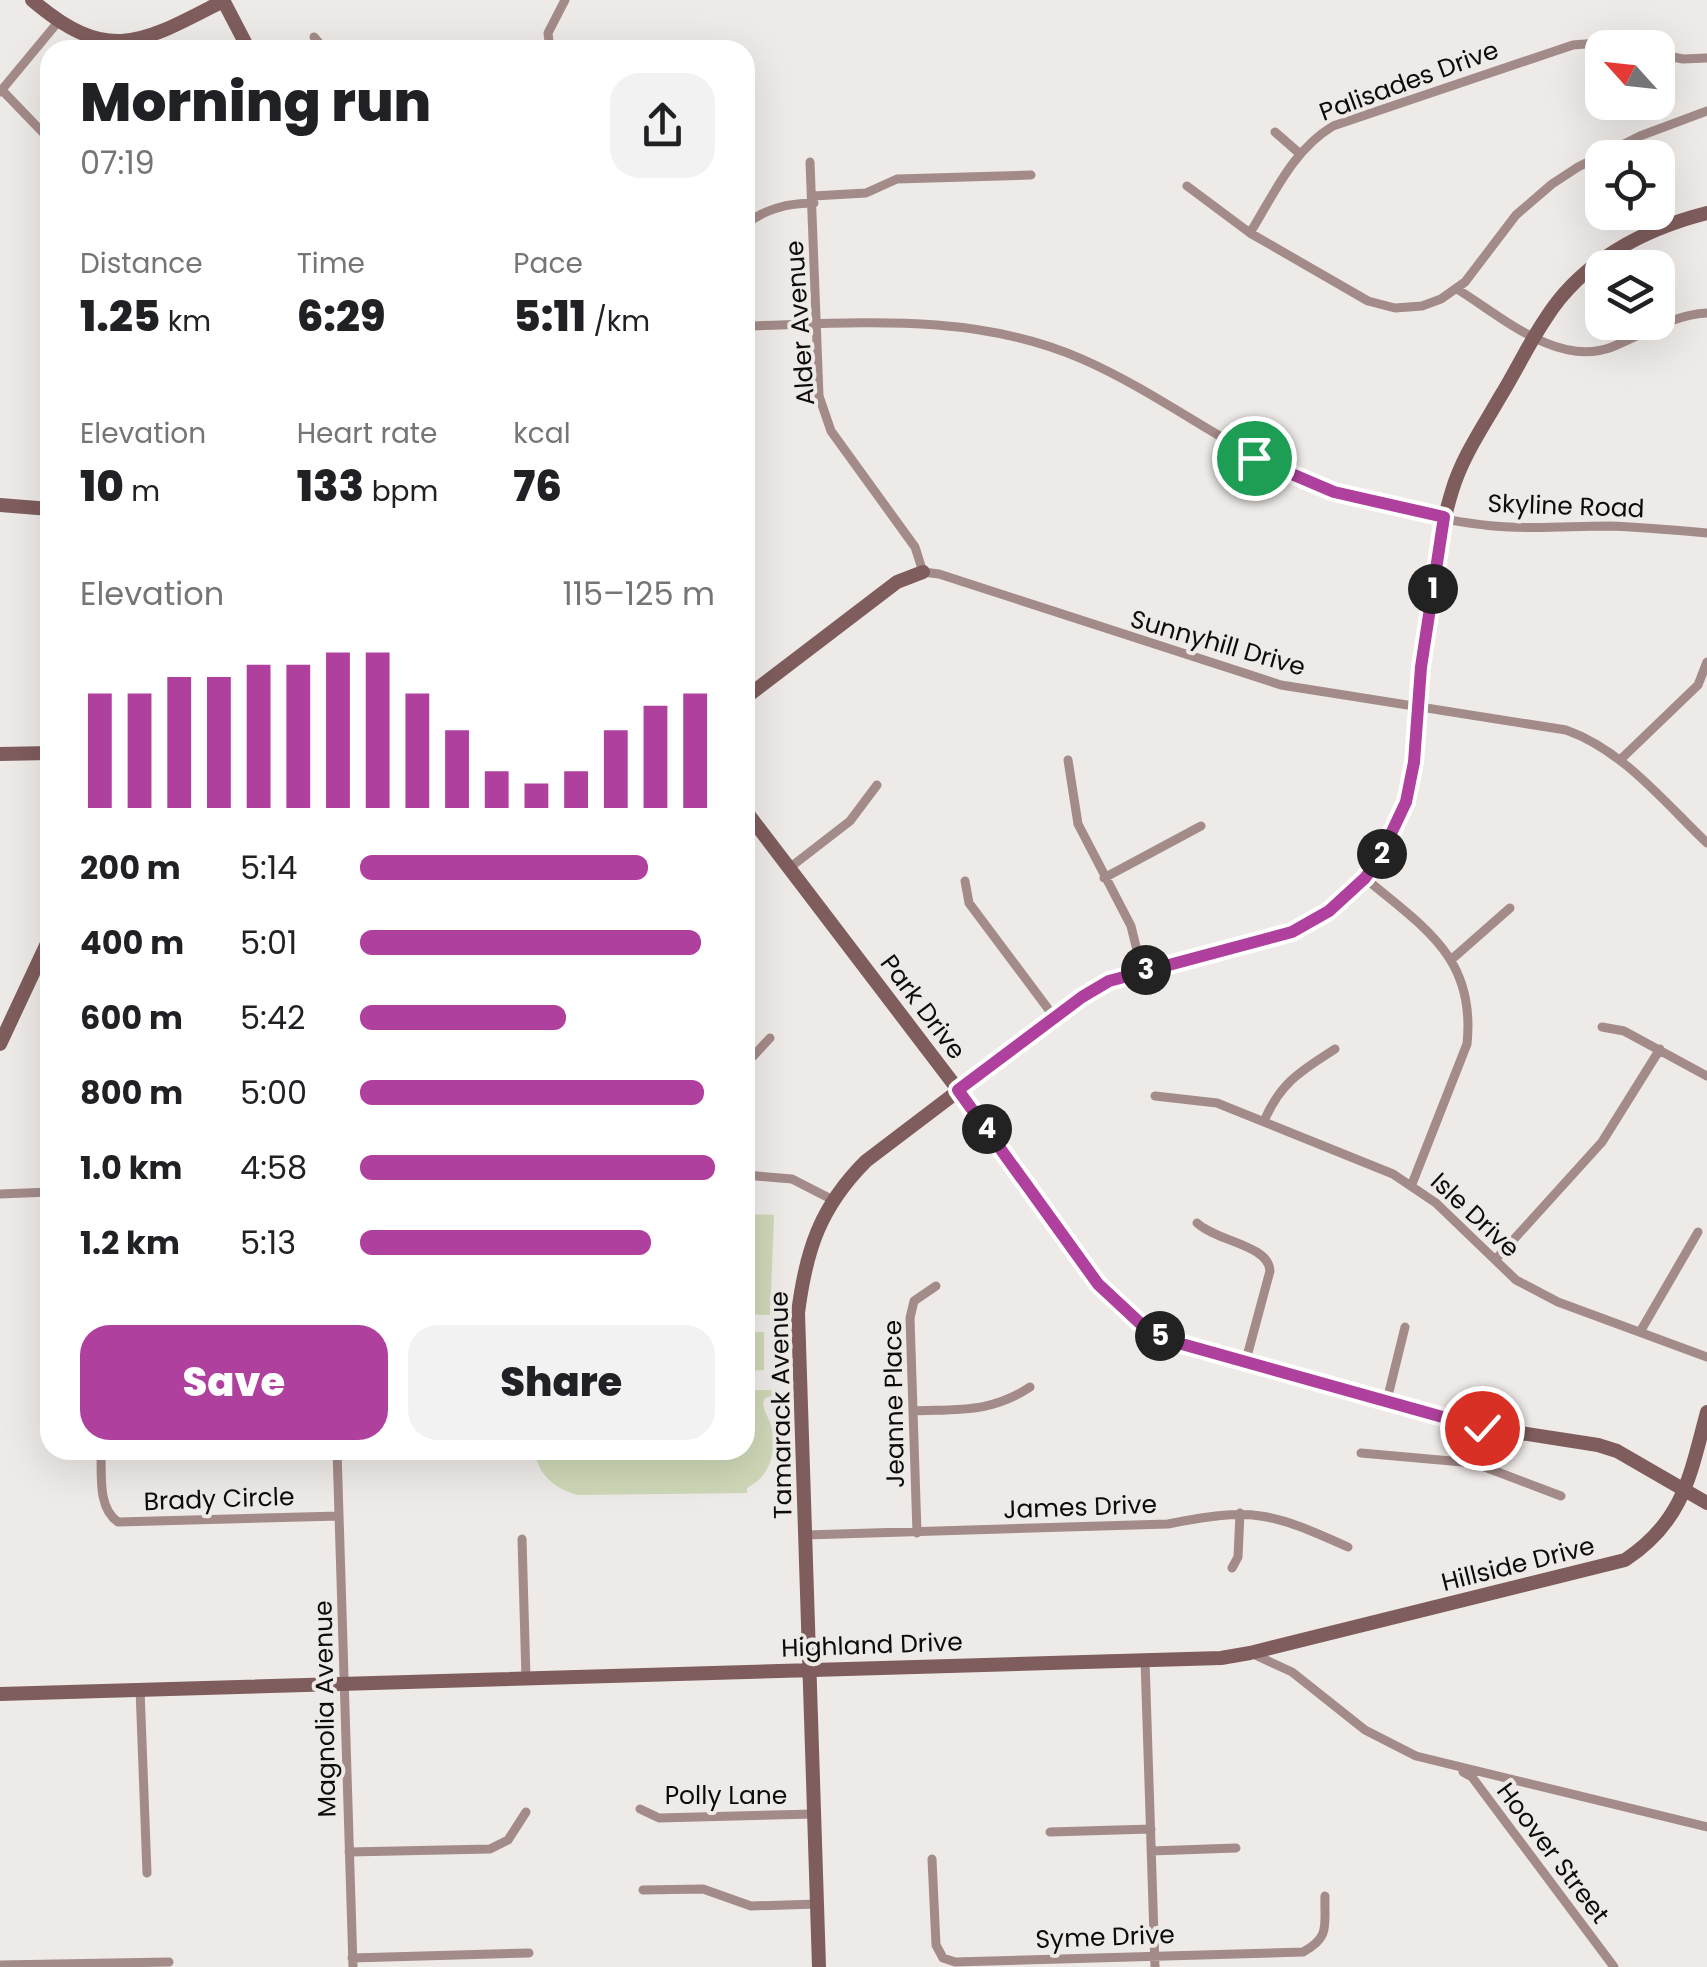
<!DOCTYPE html>
<meta charset="utf-8">
<style>
:root{--surface:#fff;--page:#f2f2f2;--text:#202124;--muted:#757577;--accent:#af409d}
body{margin:0;font-family:Poppins,sans-serif;background:var(--page);color:var(--text);height:100vh;display:flex;flex-direction:column;font-size:38px;white-space:nowrap}
*{box-sizing:border-box;margin:0}
p{font-size:32px;color:var(--muted)}
.icon{flex:none;width:55px;height:55px;fill:none;stroke:currentColor;stroke-width:2;stroke-linecap:round;stroke-linejoin:round}
.map{position:relative;flex:1;overflow:hidden}
.sheet{position:absolute;left:40px;top:40px;width:715px;height:1420px;display:flex;flex-direction:column;background:var(--surface);border-radius:30px;box-shadow:0 10px 40px #0002}
.sheet>*{flex:none}
.needle{width:65px;rotate:297deg}
.controls{position:absolute;left:1585px;top:30px;display:grid;gap:20px}
.controls a{display:grid;place-items:center;width:90px;height:90px;border-radius:20px;background:var(--surface);box-shadow:0 10px 40px #0002;font-size:50px}
.pin{position:absolute;display:grid;place-items:center;width:85px;height:85px;color:#fff;margin:-42px;border:5px solid #fff;border-radius:50%;box-shadow:0 2px 10px #0007}
.km{position:absolute;width:50px;height:50px;margin:-25px;border-radius:50%;background:#222;color:#fff;font-size:28px;line-height:50px;text-align:center}
.round{display:grid;place-items:center;flex:none;width:105px;height:105px;border-radius:30px;background:var(--page)}
.summary{display:flex;align-items:center;justify-content:space-between;height:170px;padding:0 40px}
h1{font-size:55px;font-weight:800;line-height:75px}
.stats{display:grid;grid-template-columns:repeat(3,1fr);gap:15px;height:170px;padding:10px 40px}
.stats div{display:grid;align-content:center}
.stats b{font-size:42px;font-weight:800}
.stats small{font-size:28px;font-weight:400}
.stats p{font-size:28px}
.chart{height:280px;padding:20px 40px}
.chart p{display:flex;justify-content:space-between}
.chart svg{width:100%;height:180px;margin-top:10px;stroke:var(--accent);stroke-width:6}
.primary-button{display:flex;gap:20px;margin-top:auto;padding:20px 40px}
.primary-button a{flex:1;height:115px;border-radius:30px;background:var(--accent);color:#fff;font-size:40px;font-weight:800;line-height:115px;text-align:center}
.primary-button a+a{background:var(--page);color:var(--text)}
ul{padding:0 40px;list-style:none;font-size:32px}
li{display:grid;grid-template-columns:160px 120px 1fr;align-items:center;height:75px}
li i{height:25px;border-radius:12px;background:var(--accent)}
.map>svg:first-child{display:block}
.green{fill:#ced7b7}
.lines{fill:none;stroke-linecap:round;stroke-linejoin:round}
.street{stroke:#a38b89;stroke-width:9}
.secondary{stroke:#7e5d5c;stroke-width:14}
.route-casing{stroke:#fff;stroke-width:20}
.route{stroke:#af409d;stroke-width:12}
.labels{text-anchor:middle;dominant-baseline:central;stroke-width:8;stroke-linejoin:round;paint-order:stroke}
.street-label{font-size:25px;fill:#0d0c0b;stroke:#eeeae7}
</style>
<div class="map">
<svg width="1707" height="1967" viewBox="0 0 1707 1967">
<rect width="100%" height="100%" fill="#eeeae7"/>
<!-- green -->
<path class="green" d="M745,1214L774,1215L770,1315L745,1314Z
M745,1332H764V1370L745,1371Z
M745,1390H772V1397L765,1398L763,1403C764,1413 769,1417 771,1426C778,1450 770,1477 747,1488V1493L578,1495C554,1489 538,1474 534,1450H745Z"/>
<g class="lines">
<!-- street -->
<path class="street" d="M314,37L325,50
M550,50L548,33L565,0
M1658,54L1683,59L1707,58
M2,90L50,140
M0,92L58,22
M1275,132L1299,153
M810,162L819,396L831,431L915,547L923,572L939,574L1281,685L1566,730C1623,750 1664,802 1707,843
M1187,186L1250,233L1368,301L1395,308L1422,306L1441,299L1465,282L1516,215L1552,184L1578,167L1640,136L1707,111
M813,196L866,193L897,179L1031,175
M745,225C764,209 789,203 814,203
M1250,233C1274,194 1293,150 1333,126L1573,45L1610,42L1630,48
M1457,289C1501,316 1558,368 1612,347C1644,334 1672,315 1707,313
M48,291L47,342L50,346
M745,326C859,323 975,312 1082,359C1171,398 1245,463 1338,493C1383,508 1462,525 1509,527C1542,529 1575,526 1608,526C1641,527 1674,530 1707,533
M1068,760L1078,824L1131,926L1142,971
M1620,760L1698,685L1707,662
M788,869L850,821L877,785
M1104,878L1201,826
M1365,878C1424,928 1476,957 1467,1044L1412,1184
M965,881L969,903L1055,1018
M1452,959L1510,908
M1602,1027L1624,1031L1707,1076
M745,1065L770,1038
M1155,1096L1217,1103L1393,1174L1436,1203L1516,1280L1558,1302L1707,1357
M1264,1121C1281,1082 1301,1071 1335,1049
M745,1175L792,1179L833,1200
M0,1194L50,1192
M1197,1223C1218,1242 1269,1245 1270,1271L1246,1360
M1496,1259L1602,1142L1660,1049
M1640,1332L1698,1232
M1387,1400L1405,1327
M913,1411C959,1409 991,1413 1030,1387
M101,1450C102,1473 97,1508 118,1522L339,1516
M337,1450L353,1967
M1361,1453L1474,1463L1561,1496
M1474,1463L1482,1427
M917,1533L910,1318L914,1301L936,1286
M806,1535L1168,1524C1253,1507 1270,1512 1348,1547
M522,1539L526,1678
M1232,1568L1238,1557L1240,1513
M1253,1654L1292,1672L1365,1730L1416,1756L1707,1827
M1145,1660L1155,1967
M140,1689L147,1873
M1463,1772L1472,1777L1614,1967
M640,1809L659,1818L814,1814
M1050,1832L1151,1829
M1151,1851L1236,1848
M349,1852L490,1849L508,1840L526,1812
M932,1859L936,1945L943,1958L955,1962L1303,1952C1331,1937 1324,1925 1325,1896
M643,1890L703,1889L751,1906L817,1904
M352,1958L529,1953
M0,1965L169,1962"/>
<!-- secondary -->
<path class="secondary" d="M32,0C109,66 143,42 223,1
M223,0L249,50
M0,505L50,509
M745,698L897,582L923,572
M0,754L50,753
M745,810L959,1091L1098,1283L1141,1325L1165,1339L1482,1427L1598,1445L1617,1451L1707,1503
M0,1044L50,937
M0,1694L1221,1658L1250,1653L1625,1560C1684,1521 1690,1475 1707,1412
M819,1967L798,1313C806,1250 820,1207 866,1161L1082,997C1172,944 1291,963 1364,878C1420,814 1411,740 1422,663C1430,606 1435,546 1452,491C1462,457 1483,427 1500,397C1516,371 1529,343 1546,318C1582,261 1644,229 1707,213"/>
</g>
<g class="lines">
<!-- route casing -->
<g class="route-casing">
<path id="route" d="M1254,458L1334,492L1444,517L1421,667L1414,762L1406,802L1379,859L1365,878L1329,911L1292,932L1109,981L1082,997L958,1090L1098,1284L1142,1325L1164,1339L1482,1428"/>
</g>
<!-- route -->
<use href="#route" class="route"/>
</g>
<g class="labels">
<!-- street labels -->
<g class="street-label">
<text transform="translate(1409 81) rotate(-20)">Palisades Drive</text>
<text transform="translate(800 323) rotate(-94)">Alder Avenue</text>
<text transform="translate(1566 506) rotate(2)">Skyline Road</text>
<text transform="translate(1218 643) rotate(16)">Sunnyhill Drive</text>
<text transform="translate(923 1007) rotate(53)">Park Drive</text>
<text transform="translate(1475 1215) rotate(43)">Isle Drive</text>
<text transform="translate(894 1404) rotate(-91)">Jeanne Place</text>
<text transform="translate(781 1405) rotate(-91)">Tamarack Avenue</text>
<text transform="translate(219 1499) rotate(-2)">Brady Circle</text>
<text transform="translate(1080 1507) rotate(-2)">James Drive</text>
<text transform="translate(1518 1564) rotate(-14)">Hillside Drive</text>
<text transform="translate(872 1645) rotate(-2)">Highland Drive</text>
<text transform="translate(325 1709) rotate(-91)">Magnolia Avenue</text>
<text x="726" y="1795">Polly Lane</text>
<text transform="translate(1553 1853) rotate(53)">Hoover Street</text>
<text transform="translate(1105 1937) rotate(-2)">Syme Drive</text>
</g>
</g>
</svg>
<div class="controls">
<a><svg class="needle" viewBox="-14 -14 28 28"><path d="M0-13l5 13h-10z" fill="#e53935"/><path d="M0 13l5-13h-10z" fill="#757577"/></svg></a>
<a><svg class="icon" aria-label="locate" viewBox="0 0 24 24"><circle cx="12" cy="12" r="6"/><path d="M12 2v4M12 18v4M2 12h4M18 12h4"/></svg></a>
<a><svg class="icon" aria-label="layers" viewBox="0 0 24 24"><path d="M12 4l9 5-9 5-9-5zM3 14l9 5 9-5"/></svg></a>
</div>
<div class="pin" style="left:1254px;top:458px;background:#1e9e55"><svg class="icon" aria-label="arrive" viewBox="0 0 24 24"><path d="M6 21V4h12l-3 4 3 4H6"/></svg></div>
<div class="pin" style="left:1482px;top:1428px;background:#d93025"><svg class="icon" aria-label="check" viewBox="0 0 24 24"><path d="M5 12l5 5 9-10"/></svg></div>
<b class="km" style="left:1433px;top:589px">1</b>
<b class="km" style="left:1382px;top:854px">2</b>
<b class="km" style="left:1146px;top:970px">3</b>
<b class="km" style="left:987px;top:1129px">4</b>
<b class="km" style="left:1160px;top:1336px">5</b>
<section class="sheet">
<div class="summary"><div><h1>Morning run</h1><p>07:19</p></div><a class="round"><svg class="icon" aria-label="share" viewBox="0 0 24 24"><path d="M12 15V3M7 8l5-5 5 5M5 13v7h14v-7"/></svg></a></div>
<div class="stats">
<div><p>Distance</p><b>1.25<small> km</small></b></div>
<div><p>Time</p><b>6:29</b></div>
<div><p>Pace</p><b>5:11<small> /km</small></b></div>
</div>
<div class="stats">
<div><p>Elevation</p><b>10<small> m</small></b></div>
<div><p>Heart rate</p><b>133<small> bpm</small></b></div>
<div><p>kcal</p><b>76</b></div>
</div>
<div class="chart"><p><span>Elevation</span>115–125 m</p>
<svg viewBox="0 0 160 44" preserveAspectRatio="none"><path d="M5 44V16M15 44V16M25 44V12M35 44V12M45 44V9M55 44V9M65 44V6M75 44V6M85 44V16M95 44V25M105 44V35M115 44V38M125 44V35M135 44V25M145 44V19M155 44V16"/></svg>
</div>
<ul>
<li><b>200 m</b>5:14<i style="width:81%"></i></li>
<li><b>400 m</b>5:01<i style="width:96%"></i></li>
<li><b>600 m</b>5:42<i style="width:58%"></i></li>
<li><b>800 m</b>5:00<i style="width:97%"></i></li>
<li><b>1.0 km</b>4:58<i style="width:100%"></i></li>
<li><b>1.2 km</b>5:13<i style="width:82%"></i></li>
</ul>
<div class="primary-button"><a>Save</a><a>Share</a></div>
</section>
</div>
